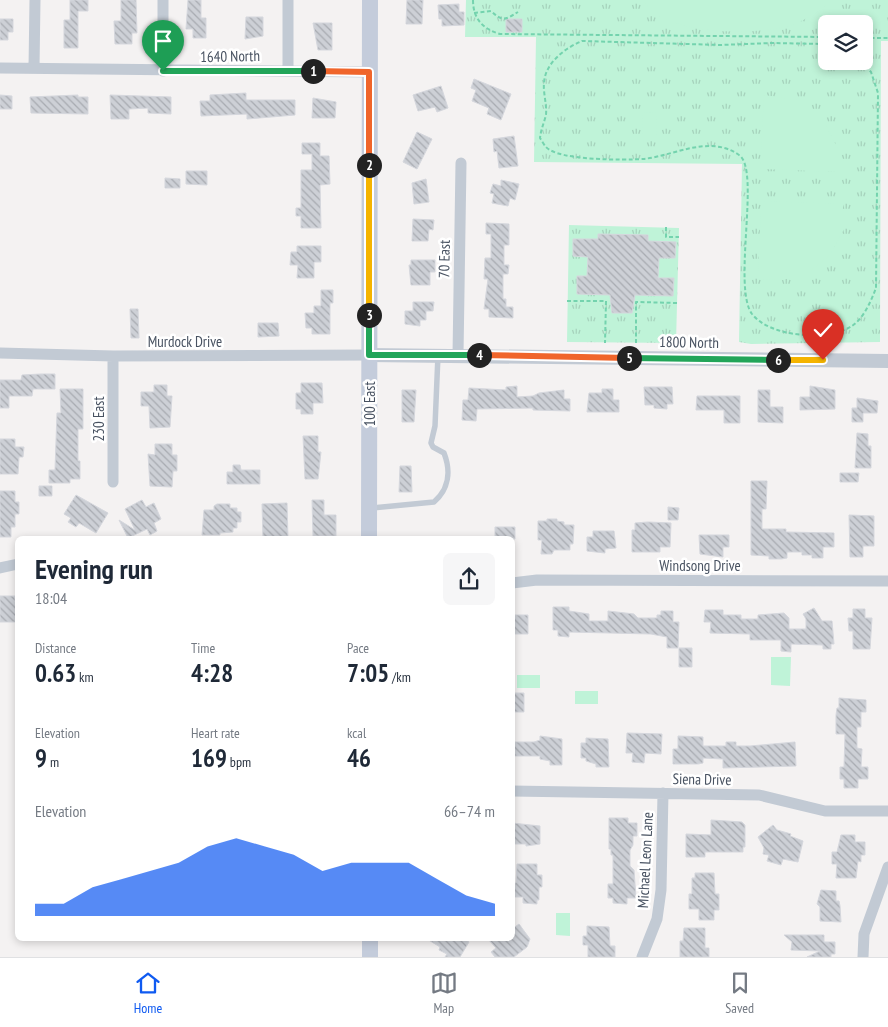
<!DOCTYPE html>
<meta charset="utf-8">
<style>
:root{--surface:#fff;--page:#f6f6f7;--text:#1f2937;--muted:#747a83;--line:#e0e1e3;--accent:#0f5af1}
body{margin:0;font-family:"PT Sans Narrow",sans-serif;background:var(--page);color:var(--text);height:100vh;display:flex;flex-direction:column;font-size:19px;white-space:nowrap}
*{box-sizing:border-box;margin:0}
p{font-size:16px;color:var(--muted)}
.icon{flex:none;width:28px;height:28px;fill:none;stroke:currentColor;stroke-width:2;stroke-linecap:round;stroke-linejoin:round}
.map{position:relative;flex:1;overflow:hidden}
.side{position:absolute;left:15px;top:536px;width:500px;height:405px;display:flex;flex-direction:column;background:var(--surface);border-radius:8px;box-shadow:0 2px 8px #0003}
.side>*{flex:none}
.tools{position:absolute;left:818px;top:15px;display:grid;gap:10px}
.tools a{display:grid;place-items:center;width:55px;height:55px;border-radius:8px;background:var(--surface);box-shadow:0 2px 8px #0003;font-size:25px}
.pin{position:absolute;display:grid;place-items:center;width:42px;height:42px;color:#fff;margin:-51px -21px;border-radius:50% 50% 50% 0;rotate:-45deg;box-shadow:0 0 5px #0007}
.pin .icon{rotate:45deg}
.km{position:absolute;width:25px;height:25px;margin:-12px;border-radius:50%;background:#222;color:#fff;font-size:14px;line-height:25px;text-align:center}
.round{display:grid;place-items:center;flex:none;width:52px;height:52px;border-radius:8px;background:var(--page)}
.head{display:flex;align-items:center;justify-content:space-between;height:85px;padding:0 20px}
h1{font-size:28px;font-weight:600;line-height:38px}
.figures{display:grid;grid-template-columns:repeat(3,1fr);gap:8px;height:85px;padding:5px 20px}
.figures div{display:grid;align-content:center}
.figures b{font-size:25px;font-weight:600}
.figures small{font-size:14px;font-weight:400}
.figures p{font-size:14px}
.chart{height:140px;padding:10px 20px}
.chart p{display:flex;justify-content:space-between}
.chart svg{width:100%;height:90px;margin-top:5px;fill:var(--accent);opacity:.7}
.menu{display:flex;justify-content:space-around;align-items:center;height:70px;border-top:1px solid var(--line);background:var(--surface);font-size:14px;color:var(--muted)}
.menu a{display:grid;justify-items:center;gap:2px}
.menu .on{color:var(--accent)}
.map>svg:first-child{display:block}
.grass{fill:url(#grass-tufts);fill-rule:evenodd}
.pitch{fill:#bff3d8}
.building{fill:url(#building-back-hatch);stroke:#d5d7dd}
.lines{fill:none;stroke-linecap:round;stroke-linejoin:round}
.path{stroke:#74d3ae;stroke-width:2;stroke-dasharray:4 2.5;stroke-linecap:butt}
.service{stroke:#c2cad4;stroke-width:5.5}
.minor{stroke:#c2cad4;stroke-width:11}
.tertiary{stroke:#c2cad4;stroke-width:14}
.secondary{stroke:#c4ccdb;stroke-width:16}
.split-1-casing{stroke:#fff;stroke-width:10}
.split-2-casing{stroke:#fff;stroke-width:10}
.split-3-casing{stroke:#fff;stroke-width:10}
.split-4-casing{stroke:#fff;stroke-width:10}
.split-5-casing{stroke:#fff;stroke-width:10}
.split-6-casing{stroke:#fff;stroke-width:10}
.split-7-casing{stroke:#fff;stroke-width:10}
.split-1{stroke:#22a559;stroke-width:6}
.split-2{stroke:#f0652b;stroke-width:6}
.split-3{stroke:#f5b400;stroke-width:6}
.split-4{stroke:#22a559;stroke-width:6}
.split-5{stroke:#f0652b;stroke-width:6}
.split-6{stroke:#22a559;stroke-width:6}
.split-7{stroke:#f5b400;stroke-width:6}
.labels{text-anchor:middle;dominant-baseline:central;stroke-width:5;stroke-linejoin:round;paint-order:stroke}
.street-label{font-size:15px;fill:#485261;stroke:#fff}
</style>
<div class="map">
<svg width="888" height="957" viewBox="0 0 888 957">
<defs>
<pattern id="grass-tufts" width="24" height="20" patternUnits="userSpaceOnUse" patternTransform="scale(1.25)"><rect width="24" height="20" fill="#bff3d8"/><path d="M3 7l-1-3M5 7V3M7 7l1-3M15 17l-1-3M17 17v-4M19 17l1-3" fill="none" stroke="#a6d2bc"/></pattern>
<pattern id="building-back-hatch" width="6" height="6" patternUnits="userSpaceOnUse" patternTransform="scale(1.25)"><rect width="6" height="6" fill="#cdd0d6"/><path d="M-1 5l2 2M0 0l6 6M5-1l2 2" fill="none" stroke="#a8abb1"/></pattern>
</defs>
<rect width="100%" height="100%" fill="#f4f2f2"/>
<!-- grass -->
<path class="grass" d="M466,0H888V41H881L880,342L751,344L739,342L742,164L534,162L536,37H465ZM826,24H864V61H826Z
M569,225L679,228L676,343L567,342Z"/>
<!-- pitch -->
<path class="pitch" d="M642,0H831C819,12 802,23 785,27C748,35 688,34 656,14C651,10 646,4 642,0Z
M764,95L797,100L821,116L839,151V172L760,169Z
M643,112L657,113L656,141L642,140Z
M761,201L843,204V231L830,255L810,271L783,280L758,279Z
M771,657H791L790,686L771,685Z
M517,675H540V688H517Z
M575,691H598V704H575Z
M556,913H570V936L556,935Z"/>
<!-- building -->
<path class="building" d="M70,0H88V11H78V48H64V20H70Z
M121,0H136L137,33H132V44H115L114,21H121Z
M188,0H201V18H206V38H193V29H186Z
M407,0H423L422,24H406Z
M459,4V12H464V25L442,26V19H439L438,5Z
M246,17H263V36L245,39Z
M0,19H13V32H8V40H0Z
M506,19H522V32H506Z
M313,23H332V50H318Z
M474,79L511,94L501,120L487,114L489,108L472,101L476,90L471,88Z
M441,86L448,108L437,112L435,107L418,111L413,95Z
M246,93V100H295V115L247,119V114L201,116L200,101H210V95Z
M0,95L12,96V109H0Z
M78,95V97H88V114L31,113L30,97Z
M110,95L171,97V114L148,113V108L129,109V119H111Z
M313,98L336,102L335,118H312Z
M417,132L432,139L417,169L403,162Z
M514,136L518,166L499,168L497,151L494,152L493,139Z
M302,143H320V156H329L330,184L320,185L321,228H301V216H296V208H301V170H312V154H302Z
M186,171H207V185L186,184Z
M165,178L180,179V188H165Z
M426,179L429,202L414,204L412,183Z
M501,180L519,184L515,200L510,198L508,206L492,203L494,194L490,193L493,184L501,186Z
M413,219L434,220L433,230L429,229L428,241H412Z
M486,223L509,224V245H504V265H509L508,274H503V299H506V307H513V318L489,317V309H484L488,279H484L485,258H491V234H486Z
M598,234L648,235V241L676,242L675,258H659L658,278H674L673,296L635,295L632,313H612L610,295L577,294V276H587L588,257L573,256V239H598Z
M297,246H321V262H314V278H297L298,265H290L291,252H297Z
M411,260H435V272H430V285H411L409,265H411Z
M321,290H333V303H330V334H312V328H306L305,313H314V306H321Z
M413,302H434L433,311H426V320H420V326L405,324V311H413Z
M130,309H138L139,338H131Z
M258,323H278L279,336L258,337Z
M41,374H55V389H33L32,396H9V408H0V380H21L22,375Z
M301,383H322L323,403H313V414H301V409H296V393H301Z
M154,385H167V396H172L170,427L150,428L149,406H141V392H154Z
M517,386V397L533,396L539,393L564,390V399H570V411L533,410V408L477,409L476,421L462,420L463,400H468L469,388L506,390V387Z
M810,386L835,390V409L800,410V397H810Z
M644,387H672L673,404H667V409L654,408V405H645Z
M60,389H83V429H78V461H80V479H70V483H49V470H55L57,413H61Z
M602,389H613V400H619V412H587L589,393H602Z
M402,390H416L414,422H402Z
M758,390H770V407H783V423L758,422Z
M697,396H740V423H724V410H696Z
M857,398L878,401L877,413H863V422H852V408H857Z
M857,433L868,434V446H871V468H855Z
M303,436H318V452H321L318,479H305Z
M0,439H15V447H24L23,457H19L18,474H0Z
M155,444H172V455H177V471H173L172,487L150,486L148,454L155,455Z
M233,465H240L241,470H260V484H227V472H233Z
M400,466H411L412,492H399Z
M840,473H859L858,482H840Z
M751,481H767L766,509H762V529H786V532L834,533V547H823V558H812V555H802V552H787V558L781,559H769V556L751,555Z
M39,486H52V496H39Z
M0,491H15V502H19V514H15V527H11V537H0Z
M76,495L108,513L96,533L79,523L76,527L68,522L71,518L64,514Z
M142,500L146,507L154,503L161,519L154,523L157,531L150,535L147,529L128,538L119,520L135,530L125,509Z
M312,500H324V515H336V536H313Z
M287,503L288,539H263L262,504Z
M217,504H230V508H237V512H241V522H237V528H233V532L220,533V535H202L204,510H214V506Z
M668,507L679,508L678,520H668Z
M849,515L874,516V546H863V557H850Z
M547,519H557V521L564,522V525H574L573,544H570V550H554L552,554H541L542,540H538V521H547Z
M648,522L671,523L670,547H660V552H632V530H635V523Z
M495,527H515V539H495Z
M593,531H614L616,548L605,549V553L587,551V537H593Z
M699,535H729V547H723V557L700,554Z
M0,596H15V602H18V622H0Z
M553,607H569V611L589,614V621H608V611L634,614L638,618H657V615H661V611H673V622H679L678,648H667V637L651,634L569,632V637L558,636V630H553Z
M814,608L822,621H832L834,644H831V649H823V645L791,644V652L781,651V640H750V634L710,633L711,622H704L705,610H723V615H741V619H758V615L784,613L789,618V629H806V619L803,614Z
M853,609H865V618H872L870,649H853V631H849L848,618H853Z
M512,615H528V634H512Z
M679,648H692V667H679Z
M512,693H524V712H512Z
M839,698L866,700V712H861V727H857V748L862,749L861,767H868V779H858V788H844V779H840V767H844L845,734H836V715L837,708H839Z
M627,733L662,734L661,754L645,753L644,763L632,762L633,753H626Z
M540,736L562,739V765H550V761L540,759V756H512V742H534L540,740Z
M678,736L703,737V746H726V742H736V746H750L795,742L796,766L723,768V759L703,758V763L698,764H673V749H678Z
M586,738L608,739L609,767H596V764L586,761V758H581V743H586Z
M609,818H628V823H637V836H633V845L630,850V866L634,870L636,898H627V904L613,903V898H608V884H613V855H611V849H609Z
M711,820L742,822L745,825V847H743V852H705V857H686V834L711,835Z
M512,823L540,826V844L526,846V844H512Z
M773,825L777,830L791,834L790,836L803,841L798,862L783,859L781,865L767,861L769,855L763,854L764,848L758,837Z
M841,835H855V842H865V855H861V862L858,861L856,878H836L837,864H832V852H837Z
M517,864H537V875H542V887H539V900H537V904L523,903V897H512V883H516Z
M695,873H714L715,894H719V910H714V920H699V909H689V894H692V878H695Z
M821,890L836,891V901H839L840,906L841,922L820,921V907L817,904Z
M519,924L530,939L527,947L514,957H495L491,952L496,948L488,939H512V929Z
M587,926L609,927L610,946H615V957H588V945H583V936H587Z
M684,928H705V948H709V957H680V941H683Z
M784,935H824V942H835V954H831V957H807L820,951L791,950L792,942Z
M427,939H464L469,942L460,957H445L447,954L439,950L440,947Z"/>
<g class="lines">
<!-- path -->
<path class="path" d="M473,0C473,19 483,29 500,34L826,37
M474,13L491,11C503,22 505,20 518,12
M864,38H888
M826,44L773,43L721,45L582,41C565,48 545,63 544,83C543,93 547,104 546,115C544,123 541,129 540,138C542,141 544,145 546,147C559,161 624,160 643,159C674,156 709,134 739,155C761,169 732,287 752,314C771,338 828,341 852,326C864,318 871,301 876,288L878,93L871,72L860,61
M666,227V237H679
M567,301H606L605,343
M636,343V302L677,303"/>
<!-- service -->
<path class="service" d="M372,508L434,502C449,489 451,471 444,453L433,447L431,443L435,426L438,355"/>
<!-- minor -->
<path class="minor" d="M0,68L369,72
M34,68L35,0
M288,70V0
M163,71V0
M0,353L113,356L369,355
M458,355L461,163
M113,482V356
M0,568L18,564
M512,583L537,580L888,581
M512,791L759,795L825,811H888
M642,957L657,919L661,890L663,793
M863,957L864,934L888,867"/>
<!-- tertiary -->
<path class="tertiary" d="M369,355L888,361"/>
<!-- secondary -->
<path class="secondary" d="M369,539L370,0
M370,957V939"/>
</g>
<g class="lines">
<!-- split-1 casing -->
<g class="split-1-casing">
<path id="split-1" d="M163,71H313"/>
</g>
<!-- split-2 casing -->
<g class="split-2-casing">
<path id="split-2" d="M313,71L369,72V165"/>
</g>
<!-- split-3 casing -->
<g class="split-3-casing">
<path id="split-3" d="M369,315V165"/>
</g>
<!-- split-4 casing -->
<g class="split-4-casing">
<path id="split-4" d="M369,315V355H479"/>
</g>
<!-- split-5 casing -->
<g class="split-5-casing">
<path id="split-5" d="M479,355L629,358"/>
</g>
<!-- split-6 casing -->
<g class="split-6-casing">
<path id="split-6" d="M629,358L778,360"/>
</g>
<!-- split-7 casing -->
<g class="split-7-casing">
<path id="split-7" d="M778,360H823"/>
</g>
<!-- split-1 -->
<use href="#split-1" class="split-1"/>
<!-- split-2 -->
<use href="#split-2" class="split-2"/>
<!-- split-3 -->
<use href="#split-3" class="split-3"/>
<!-- split-4 -->
<use href="#split-4" class="split-4"/>
<!-- split-5 -->
<use href="#split-5" class="split-5"/>
<!-- split-6 -->
<use href="#split-6" class="split-6"/>
<!-- split-7 -->
<use href="#split-7" class="split-7"/>
</g>
<g class="labels">
<!-- street labels -->
<g class="street-label">
<text transform="translate(230 56) rotate(-1)">1640 North</text>
<text transform="translate(444 259) rotate(-89)">70 East</text>
<text x="185" y="341">Murdock Drive</text>
<text transform="translate(689 342) rotate(1)">1800 North</text>
<text transform="translate(369 404) rotate(-90)">100 East</text>
<text transform="translate(98 419) rotate(-90)">230 East</text>
<text x="700" y="565">Windsong Drive</text>
<text transform="translate(702 779) rotate(1)">Siena Drive</text>
<text transform="translate(645 860) rotate(-87)">Michael Leon Lane</text>
</g>
</g>
</svg>
<div class="tools">
<a><svg class="icon" aria-label="layers" viewBox="0 0 24 24"><path d="M12 4l9 5-9 5-9-5zM3 14l9 5 9-5"/></svg></a>
</div>
<div class="pin" style="left:163px;top:71px;background:#1e9e55"><svg class="icon" aria-label="arrive" viewBox="0 0 24 24"><path d="M6 21V4h12l-3 4 3 4H6"/></svg></div>
<div class="pin" style="left:823px;top:360px;background:#d93025"><svg class="icon" aria-label="check" viewBox="0 0 24 24"><path d="M5 12l5 5 9-10"/></svg></div>
<b class="km" style="left:313px;top:71px">1</b>
<b class="km" style="left:369px;top:165px">2</b>
<b class="km" style="left:369px;top:315px">3</b>
<b class="km" style="left:479px;top:355px">4</b>
<b class="km" style="left:629px;top:358px">5</b>
<b class="km" style="left:778px;top:360px">6</b>
<section class="side">
<div class="head"><div><h1>Evening run</h1><p>18:04</p></div><a class="round"><svg class="icon" aria-label="share" viewBox="0 0 24 24"><path d="M12 15V3M7 8l5-5 5 5M5 13v7h14v-7"/></svg></a></div>
<div class="figures">
<div><p>Distance</p><b>0.63<small> km</small></b></div>
<div><p>Time</p><b>4:28</b></div>
<div><p>Pace</p><b>7:05<small> /km</small></b></div>
</div>
<div class="figures">
<div><p>Elevation</p><b>9<small> m</small></b></div>
<div><p>Heart rate</p><b>169<small> bpm</small></b></div>
<div><p>kcal</p><b>46</b></div>
</div>
<div class="chart"><p><span>Elevation</span>66–74 m</p>
<svg viewBox="0 0 160 44" preserveAspectRatio="none"><path d="M0 44V38L10 38L20 30L30 26L40 22L50 18L60 10L70 6L80 10L90 14L100 22L110 18L120 18L130 18L140 26L150 34L160 38V44z"/></svg>
</div>
</section>
</div>
<nav class="menu">
<a class="on"><svg class="icon" aria-label="home" viewBox="0 0 24 24"><path d="M3 11l9-7 9 7M6 9v11h12V9"/></svg>Home</a>
<a><svg class="icon" aria-label="map" viewBox="0 0 24 24"><path d="M3 6l6-2 6 2 6-2v14l-6 2-6-2-6 2zM9 4v14M15 6v14"/></svg>Map</a>
<a><svg class="icon" aria-label="saved" viewBox="0 0 24 24"><path d="M7 4h10v16l-5-4-5 4z"/></svg>Saved</a>
</nav>
